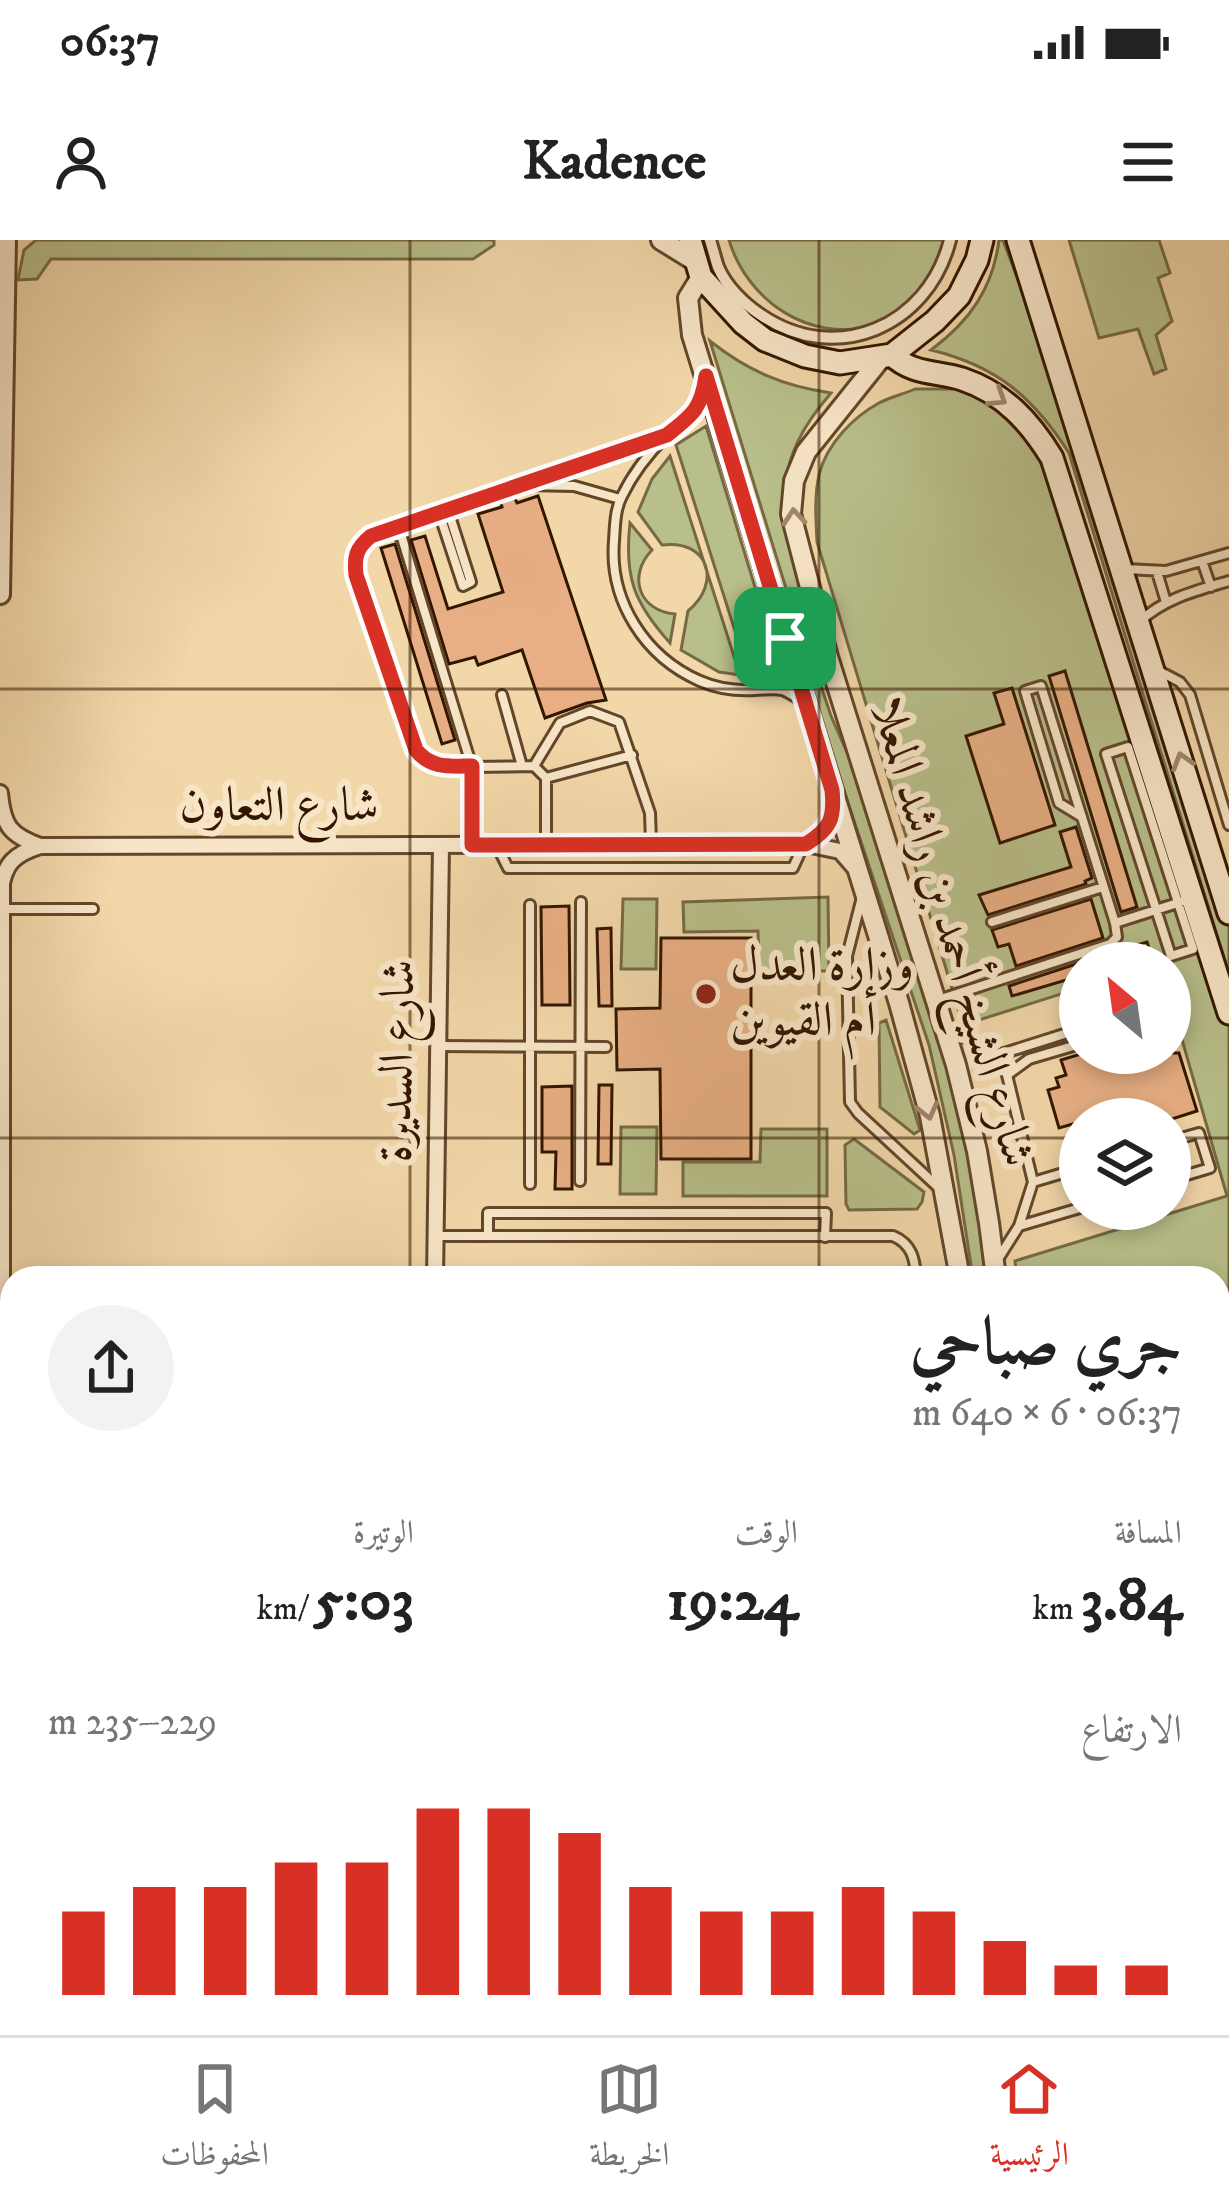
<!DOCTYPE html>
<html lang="ar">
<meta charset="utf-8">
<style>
:root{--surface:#fff;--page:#f2f2f2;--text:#222;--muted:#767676;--line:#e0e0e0;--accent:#d93025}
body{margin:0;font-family:"IM FELL DW Pica",Amiri,serif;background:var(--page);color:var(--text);direction:rtl;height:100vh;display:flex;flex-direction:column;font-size:45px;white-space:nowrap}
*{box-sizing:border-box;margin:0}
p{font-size:39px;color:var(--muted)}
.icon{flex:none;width:66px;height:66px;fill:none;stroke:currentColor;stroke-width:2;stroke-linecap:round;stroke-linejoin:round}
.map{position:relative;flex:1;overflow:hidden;direction:ltr}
.side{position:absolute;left:0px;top:1026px;width:1230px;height:771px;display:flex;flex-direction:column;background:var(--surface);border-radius:36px 36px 0 0;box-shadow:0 6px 18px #0003;direction:rtl}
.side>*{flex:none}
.needle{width:78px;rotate:331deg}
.buttons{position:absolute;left:1059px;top:702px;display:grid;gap:24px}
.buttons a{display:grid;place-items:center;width:132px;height:132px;border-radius:50%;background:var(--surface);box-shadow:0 6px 18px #0003;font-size:60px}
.pin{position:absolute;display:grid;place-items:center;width:102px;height:102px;color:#fff;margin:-51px;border-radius:24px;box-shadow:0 6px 18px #0006}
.round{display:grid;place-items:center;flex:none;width:126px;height:126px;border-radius:63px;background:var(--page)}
.summary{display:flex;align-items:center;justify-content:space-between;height:204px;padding:0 48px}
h1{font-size:66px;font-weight:700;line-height:90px}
.figures{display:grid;grid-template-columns:repeat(3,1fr);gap:18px;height:204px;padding:12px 48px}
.figures div{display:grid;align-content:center}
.figures b{font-size:60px;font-weight:700}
.figures small{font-size:33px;font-weight:400}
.figures p{font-size:33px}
.chart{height:336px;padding:24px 48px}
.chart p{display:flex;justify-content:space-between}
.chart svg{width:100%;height:216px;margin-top:12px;stroke:var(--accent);stroke-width:6}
.status{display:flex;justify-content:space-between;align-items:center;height:84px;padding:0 60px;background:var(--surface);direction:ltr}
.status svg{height:33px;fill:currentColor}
header{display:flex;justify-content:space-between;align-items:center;height:156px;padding:0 48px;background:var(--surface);font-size:54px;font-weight:700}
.tabs{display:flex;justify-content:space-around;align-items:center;height:168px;border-top:3px solid var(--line);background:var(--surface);font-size:33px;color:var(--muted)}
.tabs a{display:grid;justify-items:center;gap:6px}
.tabs .active{color:var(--accent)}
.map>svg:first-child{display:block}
.green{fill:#b8bf8a;stroke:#766a45;stroke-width:3}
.building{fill:#e8af84;stroke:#331600;stroke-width:3}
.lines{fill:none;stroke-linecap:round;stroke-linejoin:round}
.service-casing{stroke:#63462a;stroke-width:14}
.pedestrian-casing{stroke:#63462a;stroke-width:16}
.minor-casing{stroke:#63462a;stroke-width:20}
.tertiary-casing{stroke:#63462a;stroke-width:24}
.secondary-casing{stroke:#331600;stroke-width:27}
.service{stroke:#f7e5c7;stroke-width:8}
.pedestrian{stroke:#f7e5c7;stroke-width:10}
.minor{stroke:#f7e5c7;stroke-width:14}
.tertiary{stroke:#f7e5c7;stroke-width:18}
.secondary{stroke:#f7e5c7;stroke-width:21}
.oneway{stroke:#9f886d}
.route-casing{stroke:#fff;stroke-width:24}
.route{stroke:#d93025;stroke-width:15}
.grid{fill:none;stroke:#331600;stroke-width:3;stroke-opacity:0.55}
.poi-dot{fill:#8f2418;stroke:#f7e5c7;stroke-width:4.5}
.labels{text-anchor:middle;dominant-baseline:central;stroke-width:12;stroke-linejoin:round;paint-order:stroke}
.street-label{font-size:48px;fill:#331600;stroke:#f7e5c7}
.poi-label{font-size:48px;fill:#331600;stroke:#f7e5c7;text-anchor:start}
</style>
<div class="status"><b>06:37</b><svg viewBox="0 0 49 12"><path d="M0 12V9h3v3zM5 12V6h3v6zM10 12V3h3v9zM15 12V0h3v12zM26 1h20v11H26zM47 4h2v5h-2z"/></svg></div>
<header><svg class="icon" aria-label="menu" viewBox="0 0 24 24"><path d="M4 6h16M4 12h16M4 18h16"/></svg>Kadence<svg class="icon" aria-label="person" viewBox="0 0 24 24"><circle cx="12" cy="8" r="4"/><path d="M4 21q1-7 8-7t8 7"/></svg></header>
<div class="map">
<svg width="1229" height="1795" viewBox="0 0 1229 1795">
<rect width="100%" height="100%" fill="#f2d7a9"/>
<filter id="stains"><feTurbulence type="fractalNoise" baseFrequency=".00167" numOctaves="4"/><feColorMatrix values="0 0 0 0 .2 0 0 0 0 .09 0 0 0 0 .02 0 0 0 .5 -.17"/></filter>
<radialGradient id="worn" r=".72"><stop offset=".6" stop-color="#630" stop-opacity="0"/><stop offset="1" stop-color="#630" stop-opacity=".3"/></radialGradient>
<!-- green -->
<path class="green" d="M36,0H494V5L473,19H51L37,39L18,40L24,10Z
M729,0H955C947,15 939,36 928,49C923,56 912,61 905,66C895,73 885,82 874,85C809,104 747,60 729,0Z
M999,0H1003L1068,173L1229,687V734L1069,213C1033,157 997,126 931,110C970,81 993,48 999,0Z
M1069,0H1159L1170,33L1158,38L1172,81L1156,95L1166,129L1154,134L1138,89L1099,98Z
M710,101C748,131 783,146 831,153C762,233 786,274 810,366L793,371Z
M915,149H956L982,159L1013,181L1040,221L1080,332L1209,717L1229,786V1138H1218V1038H1017L1015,1021L1227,956L1170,758V723H1080V748L963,785L817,302C816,280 814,257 819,235C826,205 853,177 879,163C890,157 904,154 915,149Z
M706,186L782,436L749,435L676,205Z
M670,216L740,435L719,432L681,410L688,371C722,343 709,299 662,305L638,272L652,239Z
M630,283L652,310C627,336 639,371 675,374L670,403C634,363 624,337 630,283Z
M805,398L831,476L861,544L944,805L970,913L988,1038H973L954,915L929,805L839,536L797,400Z
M828,657L829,731H759L758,691L684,692L683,662Z
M623,659H657L656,729H621Z
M886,780L920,890L914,894L880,867L879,783Z
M621,887H657L656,954H620Z
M761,889H827V956H683V922H760Z
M854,899L924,952L922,962L917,969L849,970L846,964L845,905Z
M1218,1165H1229V1483L1218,1486Z
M1218,1735L1226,1762H1229V1795H1089V1785H1218Z
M41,1785H831V1795H41Z"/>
<!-- building -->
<path class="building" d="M514,256L517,263L538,256L606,460L587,463L545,478L522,410L478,425L475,417L449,424L411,300L425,296L448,369L503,352L478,274L502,267L500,261Z
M395,304L455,500L442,504L381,308Z
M1065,431L1137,667L1121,672L1049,436Z
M1012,448L1055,585L1000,603L966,496L1004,484L994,453Z
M1076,587L1092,638L1085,641L1086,644L988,675L979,655L1071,627L1060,592Z
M1091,659L1103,698L1016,726L1009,704L998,707L992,690Z
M569,666L570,765H542L541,667Z
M611,688L612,766H599L597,689Z
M661,698H751V919H661L660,829L617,830L616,769L660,768Z
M1147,702L1151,715L1123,723H1080V736L1012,756L1009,746L1110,713Z
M1084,813H1179L1197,871L1172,879H1080V882L1059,888L1048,850L1059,847L1056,838L1066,835L1061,820Z
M599,845H612L611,924H598Z
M572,846V949H555L556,912H542V847Z"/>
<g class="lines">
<!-- service casing -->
<g class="service-casing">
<path id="service" d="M666,196C648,214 633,233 622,256C615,269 615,286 614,301C609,361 645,417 700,441C718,449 736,451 755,450C763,450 774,448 782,450C784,450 797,458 799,459
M527,245L574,246L620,259
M439,273L463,346L471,342L448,270
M390,290L402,298L472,527C450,526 430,529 416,510L356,335C355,317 356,308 371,296L667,195L693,174L703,156
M1202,321L1211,347
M1125,329L1166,331L1229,313
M1157,332L1166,362
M1139,382C1165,358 1195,351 1229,341
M1157,430L1180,442L1190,455L1229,585
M502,455L522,526
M1128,507L1193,709L1171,716L1106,514Z
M534,526L560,483L590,471L619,482L650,573L651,602
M1082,577L1059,563L1025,451L1041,446L1115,683L1187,660
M546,603V538
M472,604V527L534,526L546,538L632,515
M497,606L508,628H793L803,606
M861,661L847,716L850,862L858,873L939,948
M2,669H93
M992,682L1103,647
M938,760L1110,704L1117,697L1115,683
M946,788L998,815L1007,835
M438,806L606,807
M998,815L1080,789
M1170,901L1199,893L1210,928L1170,940
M580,941L581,662
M1033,942L1080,928
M530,944V665
M1019,986L1033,942L1007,835L1029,819L1080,804
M437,996H488V973H826L825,997
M488,996H893C912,1004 915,1019 916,1038
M998,1019L1019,986L1080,968
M0,1663L12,1677
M15,1785V1795
M357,1785L360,1795
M366,1785L369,1795"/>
</g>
<!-- pedestrian casing -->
<g class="pedestrian-casing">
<path id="pedestrian" d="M710,0C713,9 715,18 718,27C726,46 744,64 761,75C836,126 928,87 950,0"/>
</g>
<!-- minor casing -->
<g class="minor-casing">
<path id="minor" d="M0,553C3,586 10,595 40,606C15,614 4,623 1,650
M833,561C834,583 823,594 806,604L840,611L853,626
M40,606L806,604
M435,1038L441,605
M0,1555L12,1568
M0,1637L12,1622"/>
</g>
<!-- tertiary casing -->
<g class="tertiary-casing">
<path id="tertiary" d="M661,0L695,21
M701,37L688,58L692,95L899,763L930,876L960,1038
M882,117L806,212L794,241L791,274L828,417L956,825L977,911L989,983L996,1038
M0,354L6,0
M0,640V1373
M0,1469V1480
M967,1785V1795
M0,1790V1795
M1008,1795V1785"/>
</g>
<!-- secondary casing -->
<g class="secondary-casing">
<path id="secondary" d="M690,0L701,37L743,83L765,100L805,116L840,123L892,115L935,81L959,56L977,20L982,0
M1018,0L1229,673
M892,115C913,135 937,131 962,139C1004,153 1030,182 1052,218L1229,773
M1218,1148H1229"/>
</g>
<!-- service -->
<use href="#service" class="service"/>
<!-- pedestrian -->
<use href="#pedestrian" class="pedestrian"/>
<!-- minor -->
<use href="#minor" class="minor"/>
<!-- tertiary -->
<use href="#tertiary" class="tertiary"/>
<!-- secondary -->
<use href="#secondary" class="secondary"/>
</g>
<!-- one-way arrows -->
<defs><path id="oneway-chevron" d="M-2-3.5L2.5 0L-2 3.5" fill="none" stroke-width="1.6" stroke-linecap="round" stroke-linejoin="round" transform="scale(3)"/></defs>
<g class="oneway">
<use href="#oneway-chevron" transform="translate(998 158) rotate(33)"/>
<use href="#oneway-chevron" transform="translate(794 277) rotate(-95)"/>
<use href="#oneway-chevron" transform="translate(1182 521) rotate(-107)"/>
<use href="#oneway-chevron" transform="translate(928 871) rotate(76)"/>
</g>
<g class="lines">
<!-- route casing -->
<g class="route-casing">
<path id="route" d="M706,136L832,550C835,579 830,589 806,604L472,605V526C450,526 431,529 416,510L356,335C354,317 356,308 371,296L667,195C692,175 701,170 706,136Z"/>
</g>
<!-- route -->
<use href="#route" class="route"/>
</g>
<!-- grid -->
<path class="grid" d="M410,0V1038M819,0V1038M0,449H1229M0,898H1080M1170,898H1229M0,1346H12M1218,1346H1229M410,1785V1795M819,1785V1795"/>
<!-- markers -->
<circle class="poi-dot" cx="706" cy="754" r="12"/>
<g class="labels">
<!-- street labels -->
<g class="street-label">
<text x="279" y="566">شارع التعاون</text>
<text transform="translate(952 692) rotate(74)">شارع الشيخ أحمد بن راشد المعلا</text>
<text transform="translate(398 821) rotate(-89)">شارع السديرة</text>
</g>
<!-- poi labels -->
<g class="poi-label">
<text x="730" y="726">وزارة العدل<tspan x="730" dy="55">أم القيوين</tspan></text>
</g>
</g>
<rect width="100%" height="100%" filter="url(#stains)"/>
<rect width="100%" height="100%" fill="url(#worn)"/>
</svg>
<div class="buttons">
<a><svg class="needle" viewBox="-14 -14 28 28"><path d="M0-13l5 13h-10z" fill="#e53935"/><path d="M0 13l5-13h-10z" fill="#767676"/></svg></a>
<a><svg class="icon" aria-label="layers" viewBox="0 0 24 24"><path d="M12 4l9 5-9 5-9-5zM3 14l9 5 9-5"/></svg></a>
</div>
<div class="pin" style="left:785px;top:398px;background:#1e9e55"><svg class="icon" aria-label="arrive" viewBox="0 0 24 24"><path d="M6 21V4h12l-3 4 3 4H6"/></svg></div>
<section class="side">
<div class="summary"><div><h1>جري صباحي</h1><p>06:37 · 6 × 640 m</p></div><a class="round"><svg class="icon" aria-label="share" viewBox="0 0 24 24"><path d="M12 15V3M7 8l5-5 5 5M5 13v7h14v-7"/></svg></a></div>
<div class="figures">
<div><p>المسافة</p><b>3.84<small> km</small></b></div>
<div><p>الوقت</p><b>19:24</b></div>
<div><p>الوتيرة</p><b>5:03<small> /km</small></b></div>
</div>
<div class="chart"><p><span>الارتفاع</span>229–235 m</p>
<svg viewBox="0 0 160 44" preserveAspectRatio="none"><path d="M5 44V27M15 44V22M25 44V22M35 44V17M45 44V17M55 44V6M65 44V6M75 44V11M85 44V22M95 44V27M105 44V27M115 44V22M125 44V27M135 44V33M145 44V38M155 44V38"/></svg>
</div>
</section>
</div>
<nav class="tabs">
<a class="active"><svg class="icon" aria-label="home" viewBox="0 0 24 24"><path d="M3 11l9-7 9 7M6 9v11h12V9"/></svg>الرئيسية</a>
<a><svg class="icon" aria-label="map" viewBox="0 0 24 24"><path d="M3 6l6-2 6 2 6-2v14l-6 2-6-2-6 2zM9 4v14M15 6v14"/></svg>الخريطة</a>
<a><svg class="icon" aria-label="saved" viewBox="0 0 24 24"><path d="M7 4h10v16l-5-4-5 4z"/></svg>المحفوظات</a>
</nav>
